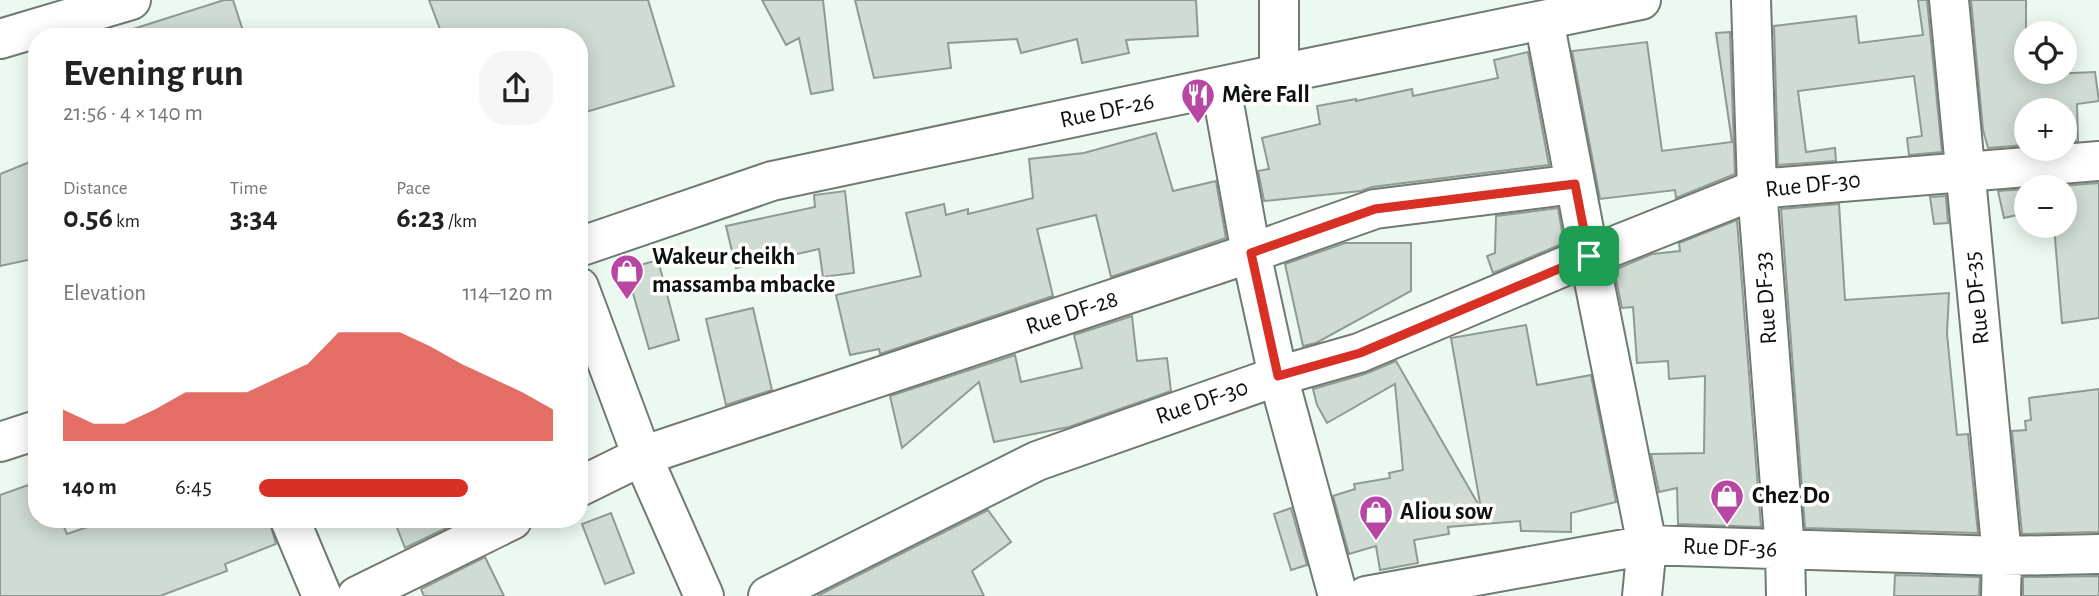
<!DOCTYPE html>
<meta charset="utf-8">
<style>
:root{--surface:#fff;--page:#f6f6f6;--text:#222;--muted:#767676;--accent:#d93025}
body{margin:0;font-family:"Alegreya Sans",sans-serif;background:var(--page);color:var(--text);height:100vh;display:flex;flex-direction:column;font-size:26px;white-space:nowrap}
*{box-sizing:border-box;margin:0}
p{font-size:23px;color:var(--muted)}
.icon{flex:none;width:38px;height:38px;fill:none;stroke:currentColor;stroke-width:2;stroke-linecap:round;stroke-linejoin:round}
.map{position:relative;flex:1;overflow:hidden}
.side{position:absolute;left:28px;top:28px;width:560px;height:500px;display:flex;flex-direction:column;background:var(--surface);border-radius:28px;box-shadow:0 4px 18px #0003}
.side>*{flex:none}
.fabs{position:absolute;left:2014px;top:21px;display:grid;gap:14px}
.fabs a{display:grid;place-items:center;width:63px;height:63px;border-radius:50%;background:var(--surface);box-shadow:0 4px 18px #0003;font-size:35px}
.pin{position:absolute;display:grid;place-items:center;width:60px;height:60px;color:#fff;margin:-30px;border-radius:14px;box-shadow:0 4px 10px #0006}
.round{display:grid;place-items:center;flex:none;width:74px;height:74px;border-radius:28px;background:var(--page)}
.summary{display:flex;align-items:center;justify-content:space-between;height:119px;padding:0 35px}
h1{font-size:38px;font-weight:700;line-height:52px}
.stats{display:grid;grid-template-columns:repeat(3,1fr);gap:10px;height:119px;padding:7px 35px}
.stats div{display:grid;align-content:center}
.stats b{font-size:30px;font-weight:700}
.stats small{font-size:19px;font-weight:400}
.stats p{font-size:19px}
.chart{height:196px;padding:14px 35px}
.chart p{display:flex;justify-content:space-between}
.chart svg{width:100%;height:126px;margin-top:7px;fill:var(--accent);opacity:.7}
ul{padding:0 35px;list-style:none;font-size:23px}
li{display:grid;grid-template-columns:112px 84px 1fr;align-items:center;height:52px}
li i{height:18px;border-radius:9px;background:var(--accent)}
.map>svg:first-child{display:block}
.building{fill:#cfdbd3;stroke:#8f9a92;stroke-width:2}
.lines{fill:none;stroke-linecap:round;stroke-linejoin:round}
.minor-casing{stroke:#6f7a73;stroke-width:42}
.minor{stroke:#fff;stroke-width:38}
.route-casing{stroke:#fff;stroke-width:14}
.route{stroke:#d93025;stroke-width:9}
.labels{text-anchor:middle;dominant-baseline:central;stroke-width:7;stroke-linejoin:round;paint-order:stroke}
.poi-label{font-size:24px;font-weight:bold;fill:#0d110e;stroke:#fff;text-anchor:start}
.street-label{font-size:24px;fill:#0d110e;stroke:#fff}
</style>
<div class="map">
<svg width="2099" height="596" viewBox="0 0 2099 596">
<rect width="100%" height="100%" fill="#ecf9f0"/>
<!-- building -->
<path class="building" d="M224,0H233L245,37H131L130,30Z
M429,0H648L674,86L579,114V37H443Z
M762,0H823L833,90L811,94L799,38L786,45Z
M855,0H1196L1198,36L1126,40L1129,53L1082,63L1077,39L1021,53L1017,39L948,43L951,68L874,78Z
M1918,0H1927L1942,152L1909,155L1907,138L1922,136L1914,76L1798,91L1806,152L1835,148L1836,161L1778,165L1774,26L1856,16L1859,43L1923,35Z
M1971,0H2026V75L2095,72L2099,101L2077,104L2078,141L2065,142V110H2026V145L1988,148L1983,130Z
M1730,32L1735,174L1676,198L1675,190L1600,199L1572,51L1647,42L1662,151L1732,142L1716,33Z
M1528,52L1549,165L1372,187L1361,191L1264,201L1258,171L1269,169L1262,138L1320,124L1317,106L1356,99V101L1412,89L1413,96L1498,78L1494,60Z
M1156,133L1173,191L1216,181L1226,238L1111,277L1096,215L1037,229L1053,296L880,354L879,349L850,355L836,295L921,276L906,213L944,204L946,215L968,209V214L1033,198L1029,159L1084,153Z
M37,159V258L0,266V174Z
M2099,183V318L2062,323L2054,226H2065V187H2046Z
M2026,189V213L2004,218L1998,191Z
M845,191L854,273L823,277L819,249L736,268L726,226L815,207L814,195Z
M1946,196L1948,223L1934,224L1930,197Z
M1839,204L1845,300L1949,293L1947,334L1957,435L1968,434L1978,533L1805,528L1781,209Z
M1558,208L1564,243L1493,273L1487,256L1495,253L1496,216Z
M1737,220L1761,527L1678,524L1677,488L1659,492L1651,454L1704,453L1705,376L1669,379L1668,361L1637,363L1633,307L1622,308L1614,270L1652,254L1680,251L1679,243Z
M1345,243H1411V291L1316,343L1303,346L1285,264Z
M658,260L679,340L649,349L626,269Z
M753,308L772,390L726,405L706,319Z
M1132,316L1137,361L1167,358L1171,391L1069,427L994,442L979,382L902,448L890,396L1015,355L1021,382L1082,368L1074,335Z
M1526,325L1537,385L1591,375L1616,502L1571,513V532L1521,531L1520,521L1448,527L1449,534L1414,540L1418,563L1380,570L1376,546L1349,554L1333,496L1355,489L1354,484L1390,478L1389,473L1403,470L1395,384L1327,423L1317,405L1313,389L1365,374L1396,361L1481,509L1451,338Z
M2099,389V532L2022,534L2012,431L2026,430L2025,421L2031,420L2029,398Z
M37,482V520H61L67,534L108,520H269L276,544L225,564L227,571L160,596H0V495Z
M1291,508L1307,565L1291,570L1274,514Z
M988,510L1011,542L972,571L984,596H817Z
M611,513L634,573L605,584L582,524Z
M394,520H463L405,548Z
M485,557L504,596H424L421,589Z
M1895,575L1980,577L1979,596H1894Z
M2099,576V596H2023V577Z"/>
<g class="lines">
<!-- minor casing -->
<g class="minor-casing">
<path id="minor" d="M1279,0V74
M1751,0L1757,189L1785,550L1786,596
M1949,0L2002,556L2001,596
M1544,20L1589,256L1647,545L1642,596
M0,39L131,0
M1221,87L1251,253L1278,376L1338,596
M579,247L772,181L1279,74L1641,0
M579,287L642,456L704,596
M0,442L37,430
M579,487L642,456L1251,253L1375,209L1575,184
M290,520L322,596
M357,596L512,520
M768,596L1037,461L1278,376L1359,353L1589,256L1757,189L2099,161
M1366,596L1647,545L2002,556L2099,554"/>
</g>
<!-- minor -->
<use href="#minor" class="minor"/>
</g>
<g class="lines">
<!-- route casing -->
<g class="route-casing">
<path id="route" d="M1575,184L1589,256L1360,353L1278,376L1251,253L1375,209Z"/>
</g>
<!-- route -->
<use href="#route" class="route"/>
</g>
<!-- icons -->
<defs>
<g id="restaurant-pin" transform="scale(1.75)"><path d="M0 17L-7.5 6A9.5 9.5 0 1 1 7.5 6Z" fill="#b747a3" stroke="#fff"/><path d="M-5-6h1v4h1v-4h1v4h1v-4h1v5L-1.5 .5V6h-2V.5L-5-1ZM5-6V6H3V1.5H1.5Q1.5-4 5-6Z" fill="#fff"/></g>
<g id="shop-pin" transform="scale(1.75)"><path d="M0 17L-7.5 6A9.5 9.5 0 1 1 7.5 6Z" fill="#b747a3" stroke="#fff"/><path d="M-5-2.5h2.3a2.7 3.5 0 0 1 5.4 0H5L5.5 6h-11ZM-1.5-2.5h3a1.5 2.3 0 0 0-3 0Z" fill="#fff"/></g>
</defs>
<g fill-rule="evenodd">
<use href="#restaurant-pin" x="1198" y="95"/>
<use href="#shop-pin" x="627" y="271"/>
<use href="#shop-pin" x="1727" y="496"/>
<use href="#shop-pin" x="1376" y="512"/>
</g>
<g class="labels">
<!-- poi labels -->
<g class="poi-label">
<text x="1222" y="95">Mère Fall</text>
<text x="652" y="257">Wakeur cheikh<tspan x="652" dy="28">massamba mbacke</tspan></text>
<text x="1752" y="496">Chez Do</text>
<text x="1400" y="512">Aliou sow</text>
</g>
<!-- street labels -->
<g class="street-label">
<text transform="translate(1107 111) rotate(-12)">Rue DF-26</text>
<text transform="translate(1813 185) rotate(-6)">Rue DF-30</text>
<text transform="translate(1766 298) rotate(-94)">Rue DF-33</text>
<text transform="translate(1977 298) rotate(-96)">Rue DF-35</text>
<text transform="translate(1072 313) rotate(-18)">Rue DF-28</text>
<text transform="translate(1202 402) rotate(-19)">Rue DF-30</text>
<text transform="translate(1730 548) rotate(2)">Rue DF-36</text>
</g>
</g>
</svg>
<div class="fabs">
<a><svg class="icon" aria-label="locate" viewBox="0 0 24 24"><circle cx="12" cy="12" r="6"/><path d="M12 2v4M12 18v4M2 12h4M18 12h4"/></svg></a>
<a>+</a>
<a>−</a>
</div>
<div class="pin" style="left:1589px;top:256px;background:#1e9e55"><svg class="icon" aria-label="arrive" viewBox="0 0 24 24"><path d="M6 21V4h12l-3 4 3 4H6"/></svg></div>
<section class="side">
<div class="summary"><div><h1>Evening run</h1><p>21:56 · 4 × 140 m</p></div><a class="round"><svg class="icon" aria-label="share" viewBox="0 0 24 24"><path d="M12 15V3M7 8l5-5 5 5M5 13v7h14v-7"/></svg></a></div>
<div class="stats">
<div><p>Distance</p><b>0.56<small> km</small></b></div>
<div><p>Time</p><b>3:34</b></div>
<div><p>Pace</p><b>6:23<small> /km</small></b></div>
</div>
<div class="chart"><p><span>Elevation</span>114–120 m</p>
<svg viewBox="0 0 160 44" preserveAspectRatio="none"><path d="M0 44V33L10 38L20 38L30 33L40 27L50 27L60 27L70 22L80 17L90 6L100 6L110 6L120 11L130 17L140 22L150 27L160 33V44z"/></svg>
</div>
<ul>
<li><b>140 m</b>6:45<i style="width:71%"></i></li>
</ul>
</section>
</div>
